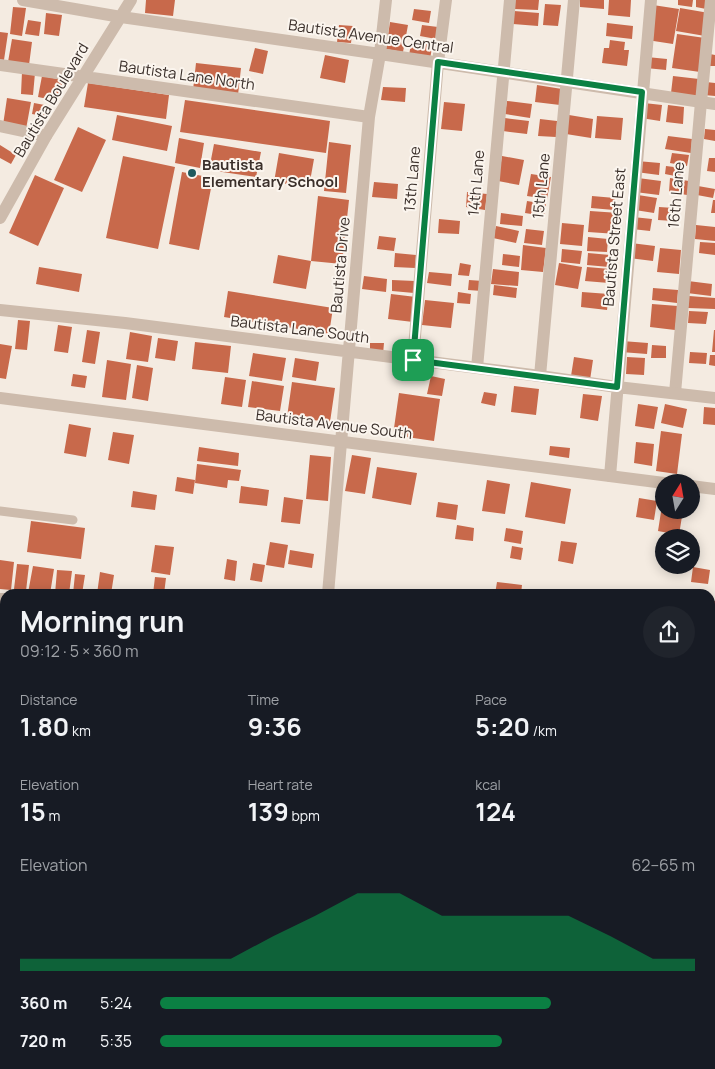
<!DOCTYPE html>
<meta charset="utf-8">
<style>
:root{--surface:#171b24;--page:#20242c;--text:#f1f3f6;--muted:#9ea1a6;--accent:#0b8043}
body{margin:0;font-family:Manrope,sans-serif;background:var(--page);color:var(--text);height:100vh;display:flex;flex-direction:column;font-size:19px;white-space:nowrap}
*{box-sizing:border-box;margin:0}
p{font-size:16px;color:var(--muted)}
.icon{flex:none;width:28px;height:28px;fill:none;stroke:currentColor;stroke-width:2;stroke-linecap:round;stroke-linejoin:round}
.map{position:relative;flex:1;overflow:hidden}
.sheet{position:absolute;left:0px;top:589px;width:715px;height:481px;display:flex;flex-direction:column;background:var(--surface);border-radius:15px 15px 0 0;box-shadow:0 2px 12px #0003}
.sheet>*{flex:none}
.needle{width:32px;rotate:11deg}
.fabs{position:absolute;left:655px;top:474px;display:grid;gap:10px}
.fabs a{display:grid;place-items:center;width:45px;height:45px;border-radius:50%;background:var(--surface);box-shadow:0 2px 12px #0003;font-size:25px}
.pin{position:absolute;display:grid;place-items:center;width:42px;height:42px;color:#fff;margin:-21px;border-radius:10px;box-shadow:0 2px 8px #0006}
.round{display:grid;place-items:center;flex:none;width:52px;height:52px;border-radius:26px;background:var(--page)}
.headline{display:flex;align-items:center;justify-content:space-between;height:85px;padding:0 20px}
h1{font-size:28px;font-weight:700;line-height:38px}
.metrics{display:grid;grid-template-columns:repeat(3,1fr);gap:8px;height:85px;padding:5px 20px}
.metrics div{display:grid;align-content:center}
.metrics b{font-size:25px;font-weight:700}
.metrics small{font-size:14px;font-weight:400}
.metrics p{font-size:14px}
.chart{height:140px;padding:10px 20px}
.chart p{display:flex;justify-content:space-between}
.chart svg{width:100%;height:90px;margin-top:5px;fill:var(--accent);opacity:.7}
ul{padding:0 20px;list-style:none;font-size:16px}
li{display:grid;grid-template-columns:80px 60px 1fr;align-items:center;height:38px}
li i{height:12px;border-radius:6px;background:var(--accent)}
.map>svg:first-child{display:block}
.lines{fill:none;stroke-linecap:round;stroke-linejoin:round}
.river{stroke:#7fb0b2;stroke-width:32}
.building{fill:#c8694b}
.service{stroke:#cdbbac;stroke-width:9}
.pedestrian{stroke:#cdbbac;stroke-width:12}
.minor{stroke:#cdbbac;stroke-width:12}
.tertiary{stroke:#cdbbac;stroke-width:12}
.route-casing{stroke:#fff;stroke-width:10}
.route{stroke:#0b8043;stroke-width:6}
.poi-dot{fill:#1f5a5e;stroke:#fbf5ee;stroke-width:2}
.labels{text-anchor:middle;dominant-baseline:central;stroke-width:4;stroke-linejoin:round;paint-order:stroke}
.street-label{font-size:15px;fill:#3b302b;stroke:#fbf5ee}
.poi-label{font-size:15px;font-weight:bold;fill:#3b302b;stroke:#fbf5ee;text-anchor:start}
</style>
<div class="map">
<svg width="715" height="1069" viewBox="0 0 715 1069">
<rect width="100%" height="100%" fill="#f4ebe1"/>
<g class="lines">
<!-- river -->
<path class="river" d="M710,837L715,836
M0,922L5,921"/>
</g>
<!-- building -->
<path class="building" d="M146,0H175L173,16L145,13Z
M515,0H539L538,10L514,9Z
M580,0H604V9L580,7Z
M609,0H631L630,17L608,15Z
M678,0H693L692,7L678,5Z
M696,0H707L706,9L696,7Z
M545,4L561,5L558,26L543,25Z
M653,5L679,9L673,44L647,40Z
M13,7L26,8L22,36L10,34Z
M680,8L709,13L705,36L676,31Z
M414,9L431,11L429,23L412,20Z
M514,11L539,13L538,26L513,24Z
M46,13L62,15L59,36L44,34Z
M28,20L41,22L39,36L25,34Z
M390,22L408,25L403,52L386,49Z
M607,23L633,26L632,39L606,36Z
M339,25L353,26L351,43L337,42Z
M422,25L438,27L436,39L420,36Z
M0,32L8,33L4,60H0Z
M677,34L705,38L700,72L672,68Z
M12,39L32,42L29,65L8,62Z
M412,39L433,42L430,59L409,55Z
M610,40L625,42L624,50H629L627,66L602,63L604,48H609Z
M255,48L268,51L263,74L249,71Z
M710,54L715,55V66H708Z
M325,55L349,60L345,83L320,78Z
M647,57L667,59L666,70L646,68Z
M196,63L241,68L238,95L193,90Z
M22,72L35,73L33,95L21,94Z
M42,76L63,80L58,101L38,97Z
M673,76L699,79L697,96L671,93Z
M706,82L715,83V96L704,95Z
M88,83L169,95L166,119L84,107Z
M537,85L562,89L560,105L535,102Z
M383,87L406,88L405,102L381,100Z
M7,98L31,102L26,129L3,125Z
M185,100L330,121L326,153L180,132Z
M507,101L532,104L530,118L505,114Z
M444,102L465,104L462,131L441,129Z
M34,103L50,106L48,117L32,114Z
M644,103L662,105L660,121L641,118Z
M668,105L684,107L683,124L666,122Z
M117,115L172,126L167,151L112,140Z
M569,115L593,119L591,138L566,134Z
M597,116L623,118L621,140L595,138Z
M505,118L529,121L527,134L503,131Z
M540,119L557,121L556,137L538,136Z
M78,127L106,140L82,192L54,180Z
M705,129L715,130V141L704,139Z
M668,136L692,139L691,153L665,149Z
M179,138L204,143L200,168L175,163Z
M329,142L351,145L346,193L324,191Z
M214,144L261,152L256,177L209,170Z
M0,145L16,155L11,164L0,158Z
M279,153L314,159L309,187L274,182Z
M672,153L689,155L687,166L670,163Z
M123,156L175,167L158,249L106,238Z
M502,156L524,160L519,185L498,181Z
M709,158H715V172L707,171Z
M637,161L660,163L659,175L636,172Z
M666,166L682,168L680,177L665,174Z
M182,172L213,178L199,250L169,244Z
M531,174L551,177L547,199L527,196Z
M35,175L64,188L38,246L9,233Z
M638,178L661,181L659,195L635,192Z
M670,178L689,181L687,195L669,192Z
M374,182L398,184L397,199L372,197Z
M698,186L715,189L713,198L697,195Z
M467,192L487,194L485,210L466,207Z
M638,195L657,198L654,213L635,210Z
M318,196L349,200L342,264L311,261Z
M592,196L615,198L614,210L591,208Z
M713,200H715V213H711Z
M527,201L546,204L544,216L525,213Z
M659,207L674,208L673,221L658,220Z
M590,211L619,213L617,234L588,232Z
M501,213L523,216L522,226L500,224Z
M633,217L652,219L650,231L632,229Z
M439,219L460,221L459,234L438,233Z
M562,223L584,225L582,246L560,244Z
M696,225L715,227V241L695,239Z
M496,226L519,231L516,243L493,238Z
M526,229L544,231L542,245L524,243Z
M379,236L396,238L394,251L377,249Z
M588,237L608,239L607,252L587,251Z
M700,242L715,243V255L699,253Z
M631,243L655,246L653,261L629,258Z
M523,245L546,248L543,272L521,270Z
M660,248L681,250L679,274L657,272Z
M562,249L582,251L580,264L561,262Z
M395,253L416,255L415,268L394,267Z
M588,253L610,255L609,267L587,265Z
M503,254L520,256L519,267L502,265Z
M278,255L311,261L306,289L273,283Z
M460,263L471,265L469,276L458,275Z
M559,263L582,267L578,289L555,285Z
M39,267L82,274L79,292L36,284Z
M587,267L610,269L609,283L585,281Z
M493,269L519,272L518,286L491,284Z
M429,272L452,274L451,286L427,283Z
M364,276L387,279L386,292L362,289Z
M392,280L415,281L414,293L392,291Z
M469,280L483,281L482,291L468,290Z
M688,281L712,284L711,296L687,293Z
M494,285L517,288L516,298L493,295Z
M653,288L678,290L677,303L652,300Z
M228,291L333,308L329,334L224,317Z
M458,292L471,294L470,304L457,303Z
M582,292L609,294L607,310L581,307Z
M391,294L416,297L413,322L388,319Z
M689,296L715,298V309L688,308Z
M425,300L454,303L451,328L422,325Z
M652,304L678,306L675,330L650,327Z
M689,311L708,312L706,324L688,323Z
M18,320L30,321L27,350L15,349Z
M58,325L72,327L68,353L54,351Z
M87,330L100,332L95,364L82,362Z
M714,330H715V352H712Z
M130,332L152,336L148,362L126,359Z
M158,338L178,341L175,361L155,358Z
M622,341L648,343L647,354L621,352Z
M195,342L231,346L228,373L192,369Z
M370,343H384L383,354H370Z
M0,344L12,346L6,379L0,378Z
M652,345L666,346V358H651Z
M690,352L707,353L706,364L689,363Z
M253,353L286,358L282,381L249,376Z
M710,355H715V366L709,365Z
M574,357L593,360L590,380L571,376Z
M627,357L645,358L644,375L626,374Z
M295,358L319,362L316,381L292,377Z
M107,360L131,364L126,400L102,397Z
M137,365L153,368L148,401L132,398Z
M73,374L87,376L85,388L71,386Z
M431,376L445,379L442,396L427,394Z
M225,377L246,380L242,407L221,404Z
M252,381L284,386L280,411L248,407Z
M292,382L335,388L330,422L287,417Z
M514,386L539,389L536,415L511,412Z
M484,392L497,394L495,406L481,403Z
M399,393L440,399L434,441L393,435Z
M583,394L602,396L598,421L580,418Z
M638,404L658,407L654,429L635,426Z
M665,404L687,409L683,428L661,423Z
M704,407L715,408V425L703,424Z
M69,424L91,428L86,457L64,453Z
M661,431L682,434L677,474L656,471Z
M113,432L134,435L129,464L108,460Z
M636,442L654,444L652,466L634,463Z
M550,446L570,448L569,458L549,455Z
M199,447L239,453L238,466L197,461Z
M310,455L331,457L328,501L306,499Z
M352,455L371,458L365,494L345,491Z
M197,464L241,470L239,481L228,480L227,488L195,483Z
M377,467L417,473L411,505L372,498Z
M177,477L195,480L193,494L175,491Z
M487,480L510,484L505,514L482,511Z
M531,482L571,489L565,524L525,517Z
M241,486L269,490L267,506L239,503Z
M133,491L157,495L155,510L131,507Z
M284,497L303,500L300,524L281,522Z
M639,498L657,501L654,520L636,517Z
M663,499L664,510H683L679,535L658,531Z
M438,502L458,505L456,520L436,517Z
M31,521L85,528L81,559L27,552Z
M457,525L474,528L473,541L455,539Z
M506,528L523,531L521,544L504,541Z
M561,541L577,543L573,564L558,561Z
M270,542L288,545L284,568L266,565Z
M155,545L174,547L170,575L151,572Z
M512,546L523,548L521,560L510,558Z
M290,550L314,554L312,568L288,564Z
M227,559L237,561L235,581L224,579Z
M0,560L14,562L11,590L0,589Z
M253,563L265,565L262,582L250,580Z
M17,564L29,565L26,591L14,589Z
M33,566L54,569L50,594L28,593Z
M693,567L710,570L708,584L691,582Z
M57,570L72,571L69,594H55Z
M100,572L114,575L111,594H97Z
M75,574L85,575L82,594H73Z
M155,577L166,578L164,594H153Z
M497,582L522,585L521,594H495Z
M589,589L605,590L604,594H588Z
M710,601H715V627L710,626Z
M710,647H715V674H710Z
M0,677H5V687H0Z
M0,691L5,692V706L0,705Z
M0,707L5,708V719L0,718Z
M0,722H5V744H0Z
M0,749H5V773H0Z
M715,785V799H712L711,786Z
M0,790H5V811H0Z
M710,957H713L715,969V975L710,976Z
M5,966V1026L0,1027V967Z
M710,1009H715V1026L710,1027Z
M715,1032V1069H707V1065H710V1033Z
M48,1065H77L75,1069H46Z
M194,1065H212L214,1066L212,1069H192Z
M371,1065H390L391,1069H372Z
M445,1065H466V1066L445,1069Z
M477,1065H494V1069H478Z
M515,1065H534L535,1069H515Z
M543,1065H560L561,1069H543Z
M578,1065H600L601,1069H579Z
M606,1065H628V1069H607Z
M643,1065H659L660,1069H643Z
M667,1065H688V1069H668Z"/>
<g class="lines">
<!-- service -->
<path class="service" d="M0,511L73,520"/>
<!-- pedestrian -->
<path class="pedestrian" d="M0,126L46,136
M413,360L438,62L446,0
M477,368L510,0
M540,376L574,0
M675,393L701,102L711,0
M0,615L1,599
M503,1065L504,1069
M571,1065V1069
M635,1065L636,1069
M697,1065V1069"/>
<!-- minor -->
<path class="minor" d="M23,0L121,17L380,54L715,104
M0,65L369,117
M0,218L46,136L131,0
M0,310L125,323L540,376L617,387L715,398
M610,476L651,0
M328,594L369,117L380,54L386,0
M0,599H5
M710,706L714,681
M710,770L715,776
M0,843H5
M710,857L715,856
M0,949L5,948
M710,991H715
M281,1065L301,1069
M355,1065V1069
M430,1065V1069
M79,1069L81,1065
M151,1069L153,1065
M222,1069L225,1065"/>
<!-- tertiary -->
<path class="tertiary" d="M0,398L664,483
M691,486L715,489"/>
</g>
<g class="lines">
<!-- route casing -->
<g class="route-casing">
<path id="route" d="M438,62L642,92L617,387L413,360Z"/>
</g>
<!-- route -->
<use href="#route" class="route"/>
</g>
<!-- markers -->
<circle class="poi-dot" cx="192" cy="173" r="5"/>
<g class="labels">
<!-- street labels -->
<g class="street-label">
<text transform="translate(371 36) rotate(8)">Bautista Avenue Central</text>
<text transform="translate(187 75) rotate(8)">Bautista Lane North</text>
<text transform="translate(51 100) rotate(-59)">Bautista Boulevard</text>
<text transform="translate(412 179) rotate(-85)">13th Lane</text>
<text transform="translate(476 183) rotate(-85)">14th Lane</text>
<text transform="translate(541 186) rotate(-84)">15th Lane</text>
<text transform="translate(676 195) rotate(-85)">16th Lane</text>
<text transform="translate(614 237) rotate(-85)">Bautista Street East</text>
<text transform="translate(340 265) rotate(-85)">Bautista Drive</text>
<text transform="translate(300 329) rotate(7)">Bautista Lane South</text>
<text transform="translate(334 424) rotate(7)">Bautista Avenue South</text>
</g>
<!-- poi labels -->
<g class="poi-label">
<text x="202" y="164">Bautista<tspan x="202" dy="17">Elementary School</tspan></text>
</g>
</g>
</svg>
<div class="fabs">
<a><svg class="needle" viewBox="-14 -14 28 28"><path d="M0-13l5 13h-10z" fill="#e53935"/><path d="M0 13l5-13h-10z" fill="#9ea1a6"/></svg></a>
<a><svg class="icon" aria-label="layers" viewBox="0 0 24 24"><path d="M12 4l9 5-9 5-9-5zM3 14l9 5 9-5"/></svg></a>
</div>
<div class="pin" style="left:413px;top:360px;background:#1e9e55"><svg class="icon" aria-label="arrive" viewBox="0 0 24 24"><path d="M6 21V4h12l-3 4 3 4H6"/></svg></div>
<section class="sheet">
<div class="headline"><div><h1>Morning run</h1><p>09:12 · 5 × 360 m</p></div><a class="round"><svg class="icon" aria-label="share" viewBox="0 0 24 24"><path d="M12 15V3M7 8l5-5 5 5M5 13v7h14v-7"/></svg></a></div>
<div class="metrics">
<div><p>Distance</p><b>1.80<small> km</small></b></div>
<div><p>Time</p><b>9:36</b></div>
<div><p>Pace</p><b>5:20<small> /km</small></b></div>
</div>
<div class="metrics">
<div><p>Elevation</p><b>15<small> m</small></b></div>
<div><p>Heart rate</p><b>139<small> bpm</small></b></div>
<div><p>kcal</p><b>124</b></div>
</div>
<div class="chart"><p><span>Elevation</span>62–65 m</p>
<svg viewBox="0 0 160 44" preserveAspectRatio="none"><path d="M0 44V38L10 38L20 38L30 38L40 38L50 38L60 27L70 17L80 6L90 6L100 17L110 17L120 17L130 17L140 27L150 38L160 38V44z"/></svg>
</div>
<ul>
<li><b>360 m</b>5:24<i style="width:73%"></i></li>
<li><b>720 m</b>5:35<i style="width:64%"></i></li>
</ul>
</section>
</div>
